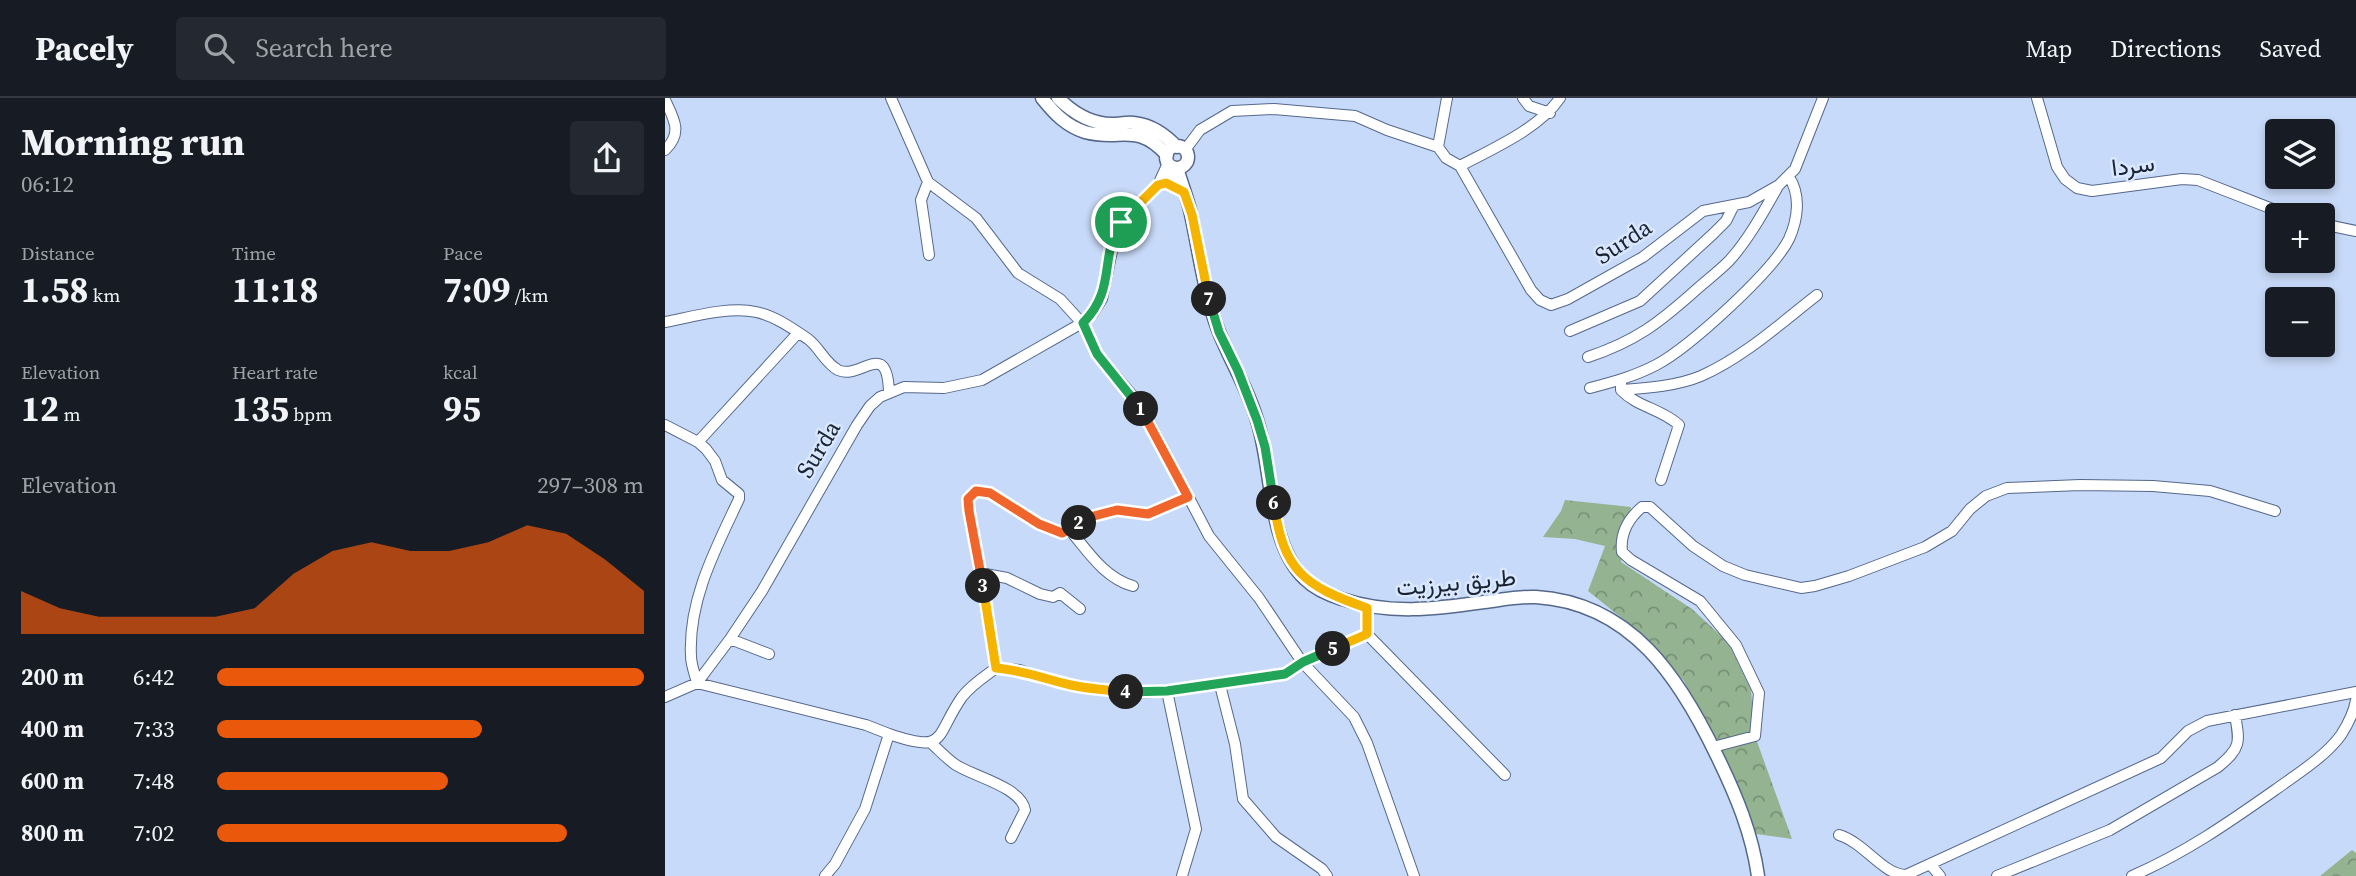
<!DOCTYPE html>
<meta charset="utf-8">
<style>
:root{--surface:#171b24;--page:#242831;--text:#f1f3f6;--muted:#9ea1a6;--line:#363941;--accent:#ea580c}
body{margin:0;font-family:"Source Serif 4",Vazirmatn,serif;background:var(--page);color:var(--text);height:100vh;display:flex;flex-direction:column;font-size:26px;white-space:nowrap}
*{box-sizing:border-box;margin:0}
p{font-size:23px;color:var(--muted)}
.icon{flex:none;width:38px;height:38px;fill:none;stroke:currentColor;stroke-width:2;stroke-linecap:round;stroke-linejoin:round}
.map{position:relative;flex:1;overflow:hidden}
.panel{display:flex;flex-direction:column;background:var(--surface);width:665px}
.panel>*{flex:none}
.fabs{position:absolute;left:1600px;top:21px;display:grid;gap:14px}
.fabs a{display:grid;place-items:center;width:70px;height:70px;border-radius:7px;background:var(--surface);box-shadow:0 4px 10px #0003;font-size:35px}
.pin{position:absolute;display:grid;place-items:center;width:60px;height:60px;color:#fff;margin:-30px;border:4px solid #fff;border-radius:50%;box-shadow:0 2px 7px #0007}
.km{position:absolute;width:35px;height:35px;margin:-18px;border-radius:50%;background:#222;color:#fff;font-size:19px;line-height:35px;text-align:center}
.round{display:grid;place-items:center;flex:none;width:74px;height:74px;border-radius:7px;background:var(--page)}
.summary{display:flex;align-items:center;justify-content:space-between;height:119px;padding:0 21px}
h1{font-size:38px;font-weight:700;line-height:52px}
.stats{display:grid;grid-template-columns:repeat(3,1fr);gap:10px;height:119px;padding:7px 21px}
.stats div{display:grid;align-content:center}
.stats b{font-size:35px;font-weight:700}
.stats small{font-size:19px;font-weight:400}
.stats p{font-size:19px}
.chart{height:196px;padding:14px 21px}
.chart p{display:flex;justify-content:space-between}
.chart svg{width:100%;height:126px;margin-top:7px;fill:var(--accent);opacity:.7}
ul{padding:0 21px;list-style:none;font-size:23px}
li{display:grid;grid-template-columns:112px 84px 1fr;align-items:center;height:52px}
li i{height:18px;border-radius:9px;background:var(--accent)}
header{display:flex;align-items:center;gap:42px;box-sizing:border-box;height:98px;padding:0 35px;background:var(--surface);border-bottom:2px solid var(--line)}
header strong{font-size:33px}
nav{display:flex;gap:38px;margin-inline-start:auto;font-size:24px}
.search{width:490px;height:63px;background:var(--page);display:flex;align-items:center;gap:18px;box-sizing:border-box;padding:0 24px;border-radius:7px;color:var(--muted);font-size:26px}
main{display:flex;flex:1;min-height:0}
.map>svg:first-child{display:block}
.forest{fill:url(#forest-crowns)}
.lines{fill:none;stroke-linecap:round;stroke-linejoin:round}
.minor-casing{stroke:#55688b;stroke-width:12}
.major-casing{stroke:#55688b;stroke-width:15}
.minor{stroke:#fff;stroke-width:10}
.major{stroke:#fff;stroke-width:12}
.split-1-casing{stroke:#fff;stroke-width:14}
.split-2-casing{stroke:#fff;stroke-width:14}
.split-3-casing{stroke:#fff;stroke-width:14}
.split-4-casing{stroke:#fff;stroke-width:14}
.split-5-casing{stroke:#fff;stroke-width:14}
.split-6-casing{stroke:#fff;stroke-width:14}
.split-7-casing{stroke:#fff;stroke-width:14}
.split-8-casing{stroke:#fff;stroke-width:14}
.split-1{stroke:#22a559;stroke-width:9}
.split-2{stroke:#f0652b;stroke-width:9}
.split-3{stroke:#f0652b;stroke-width:9}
.split-4{stroke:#f5b400;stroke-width:9}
.split-5{stroke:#22a559;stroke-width:9}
.split-6{stroke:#f5b400;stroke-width:9}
.split-7{stroke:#22a559;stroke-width:9}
.split-8{stroke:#f5b400;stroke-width:9}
.labels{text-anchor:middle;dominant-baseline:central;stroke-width:5;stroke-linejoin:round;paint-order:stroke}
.street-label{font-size:24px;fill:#1a2331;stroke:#d9e7ff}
</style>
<header>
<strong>Pacely</strong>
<div class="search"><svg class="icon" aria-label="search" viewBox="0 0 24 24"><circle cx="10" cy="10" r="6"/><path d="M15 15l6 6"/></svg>Search here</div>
<nav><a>Map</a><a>Directions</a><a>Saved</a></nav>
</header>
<main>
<section class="panel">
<div class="summary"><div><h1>Morning run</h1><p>06:12</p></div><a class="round"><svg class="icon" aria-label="share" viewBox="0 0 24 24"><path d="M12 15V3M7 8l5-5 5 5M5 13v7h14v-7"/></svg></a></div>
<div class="stats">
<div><p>Distance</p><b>1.58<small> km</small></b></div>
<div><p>Time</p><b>11:18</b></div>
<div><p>Pace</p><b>7:09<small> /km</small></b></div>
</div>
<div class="stats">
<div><p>Elevation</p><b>12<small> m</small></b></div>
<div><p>Heart rate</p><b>135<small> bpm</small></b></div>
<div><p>kcal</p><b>95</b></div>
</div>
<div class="chart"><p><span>Elevation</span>297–308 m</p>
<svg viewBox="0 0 160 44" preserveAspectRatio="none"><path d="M0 44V29L10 35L20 38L30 38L40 38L50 38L60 35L70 23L80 15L90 12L100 15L110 15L120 12L130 6L140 9L150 18L160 29V44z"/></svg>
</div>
<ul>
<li><b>200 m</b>6:42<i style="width:100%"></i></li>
<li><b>400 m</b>7:33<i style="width:62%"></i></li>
<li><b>600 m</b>7:48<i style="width:54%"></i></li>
<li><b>800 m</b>7:02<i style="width:82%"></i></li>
</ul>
</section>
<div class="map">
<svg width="1691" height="778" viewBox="0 0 1691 778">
<defs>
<pattern id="forest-crowns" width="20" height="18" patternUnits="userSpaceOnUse" patternTransform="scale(1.75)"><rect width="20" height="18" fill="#94b390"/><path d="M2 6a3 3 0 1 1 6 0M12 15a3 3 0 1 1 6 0" fill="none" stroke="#789176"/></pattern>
</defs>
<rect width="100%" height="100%" fill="#c8daf9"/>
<!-- forest -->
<path class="forest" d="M900,402L966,409L956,464L1027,511L1063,544L1086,592L1090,638L1127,741L1084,735L1019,583L978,537L923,493L940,448L910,441L878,439L896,413Z
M1687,752L1691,755V778H1655Z"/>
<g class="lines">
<!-- minor casing -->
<g class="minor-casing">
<path id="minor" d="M226,0L263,84L311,120L353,175L395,201L417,225L432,256L471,302L482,320L544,438L594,500L637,564L689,619L702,645L749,778
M858,0L864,8L885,15
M1372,0L1392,69L1400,81L1412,90L1427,93L1517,81L1533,82L1623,117
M0,2C9,21 18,35 0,52
M773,49L782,0
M520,52L535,32L567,13L609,11L690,18L722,32L773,49L781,60L795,68L866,192L875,202L886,207L903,201L978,159L1038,113L1084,104L1114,87L1130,71L1158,0
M795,68C827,51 875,30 895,0
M263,84L256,102L264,157
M493,87L501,85L512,70
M1657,126L1691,133
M0,224C26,219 65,208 91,214C110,218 127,230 143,241C154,249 160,265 173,272C195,283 222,239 224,294
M905,233L975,203L1048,136L1061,123L1068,109
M923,259C971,243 994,225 1032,191C1042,182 1054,173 1064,163C1083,142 1098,115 1112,90
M956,282V292C983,290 1012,288 1036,278C1079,259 1116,225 1152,197
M925,290C948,284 970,278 991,267C1024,250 1108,173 1124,141C1133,121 1136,97 1124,79
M956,292C972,309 997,311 1014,327L996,382
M0,327L33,344L41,351L50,363L57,382L74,396V401C51,450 23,502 26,558C26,567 30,576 32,585L201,627L224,636
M33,344L133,235
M404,431C422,452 439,480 468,488
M315,475L342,480L375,496L388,499L395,495L415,511
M702,536L840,677
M65,541L104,556
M331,570L304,413L303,401L311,393L325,395L374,426L397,435L425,419L452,412L483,416L523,399
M555,587L570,646L578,701L611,739L657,771L662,778
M502,593L531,731L517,778
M0,599L32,585L65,541L97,493L192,327L205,308L215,299L239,289L279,290L317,282L417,225L428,215L437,201L452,129L493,87L503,65
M266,645C274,652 282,661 291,667C310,679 356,689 360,712L346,740
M1048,649L1090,638L1094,595L1071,547L1035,503L966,462L957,454C955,436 963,421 977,409H985L1028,448L1058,468L1080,477L1136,490L1150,488L1184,478L1260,449L1287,433L1305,411L1321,398L1342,390L1415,387L1488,388L1545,393L1610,413
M1174,737C1200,745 1218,777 1241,777L1496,660L1523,633L1542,623L1691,594
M1265,766L1275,778
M160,778L170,766L200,711L224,636C283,656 269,639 297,599C306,587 319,579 331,570L355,572L379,581L411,588L475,595L502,593L620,576L637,564L702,536V510
M1332,778L1445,732L1553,669C1576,650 1575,645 1570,617
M1467,778C1520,755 1563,725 1610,692C1632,676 1660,659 1676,637C1683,626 1689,615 1691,602"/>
</g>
<!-- major casing -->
<g class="major-casing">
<path id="major" d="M377,0C389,15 401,28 420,34C456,44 471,23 502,57
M393,0C407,14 426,26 447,26C454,26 462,24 469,25C487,27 500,37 512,49
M501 59a11 11 0 1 1 22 0a11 11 0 1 1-22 0Z
M512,70C517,87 524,104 527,121C535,159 540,198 554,234C566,264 583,291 592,322C608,371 602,445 640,481C650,491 664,497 677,501C725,517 770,511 819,504C836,502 854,498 871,499C967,505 1015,581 1052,658C1071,697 1087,735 1093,778"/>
</g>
<!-- minor -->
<use href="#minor" class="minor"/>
<!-- major -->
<use href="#major" class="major"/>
</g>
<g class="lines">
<!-- split-1 casing -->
<g class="split-1-casing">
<path id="split-1" d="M456,124C434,158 452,191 418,225L432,256L476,311"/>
</g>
<!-- split-2 casing -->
<g class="split-2-casing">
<path id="split-2" d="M414,425L425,419L452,412L483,416L523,399L476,311"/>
</g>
<!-- split-3 casing -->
<g class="split-3-casing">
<path id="split-3" d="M318,488L304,413L303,401L311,393L325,395L374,426L397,435L414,425"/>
</g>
<!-- split-4 casing -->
<g class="split-4-casing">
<path id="split-4" d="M318,488L331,570C357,572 380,581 406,587C424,591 443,592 461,594"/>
</g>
<!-- split-5 casing -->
<g class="split-5-casing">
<path id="split-5" d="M461,594L502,593L620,576L638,564L668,551"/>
</g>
<!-- split-6 casing -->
<g class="split-6-casing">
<path id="split-6" d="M609,405C618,473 639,488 702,510V536L668,551"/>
</g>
<!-- split-7 casing -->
<g class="split-7-casing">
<path id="split-7" d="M544,201L554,234L573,273L592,322L600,349L609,405"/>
</g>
<!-- split-8 casing -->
<g class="split-8-casing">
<path id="split-8" d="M456,124L493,87L501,85L519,94L527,117L544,201"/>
</g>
<!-- split-1 -->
<use href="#split-1" class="split-1"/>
<!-- split-2 -->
<use href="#split-2" class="split-2"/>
<!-- split-3 -->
<use href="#split-3" class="split-3"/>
<!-- split-4 -->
<use href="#split-4" class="split-4"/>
<!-- split-5 -->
<use href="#split-5" class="split-5"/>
<!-- split-6 -->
<use href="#split-6" class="split-6"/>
<!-- split-7 -->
<use href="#split-7" class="split-7"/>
<!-- split-8 -->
<use href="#split-8" class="split-8"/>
</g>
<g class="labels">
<!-- street labels -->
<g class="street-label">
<text transform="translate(1468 67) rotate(-7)">سردا</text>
<text transform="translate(958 143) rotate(-33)">Surda</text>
<text transform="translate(153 351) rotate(-59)">Surda</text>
<text transform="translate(791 484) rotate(-5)">طريق بيرزيت</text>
</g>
</g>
</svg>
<div class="fabs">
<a><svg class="icon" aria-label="layers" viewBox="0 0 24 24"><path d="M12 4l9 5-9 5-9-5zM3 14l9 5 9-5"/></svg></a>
<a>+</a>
<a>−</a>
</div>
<div class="pin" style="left:456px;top:124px;background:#1e9e55"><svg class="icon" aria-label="arrive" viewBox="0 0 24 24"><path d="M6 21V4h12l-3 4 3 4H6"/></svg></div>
<b class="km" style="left:476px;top:311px">1</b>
<b class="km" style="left:414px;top:425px">2</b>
<b class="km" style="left:318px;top:488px">3</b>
<b class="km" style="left:461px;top:594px">4</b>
<b class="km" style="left:668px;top:551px">5</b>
<b class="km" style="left:609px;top:405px">6</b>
<b class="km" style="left:544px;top:201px">7</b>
</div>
</main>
